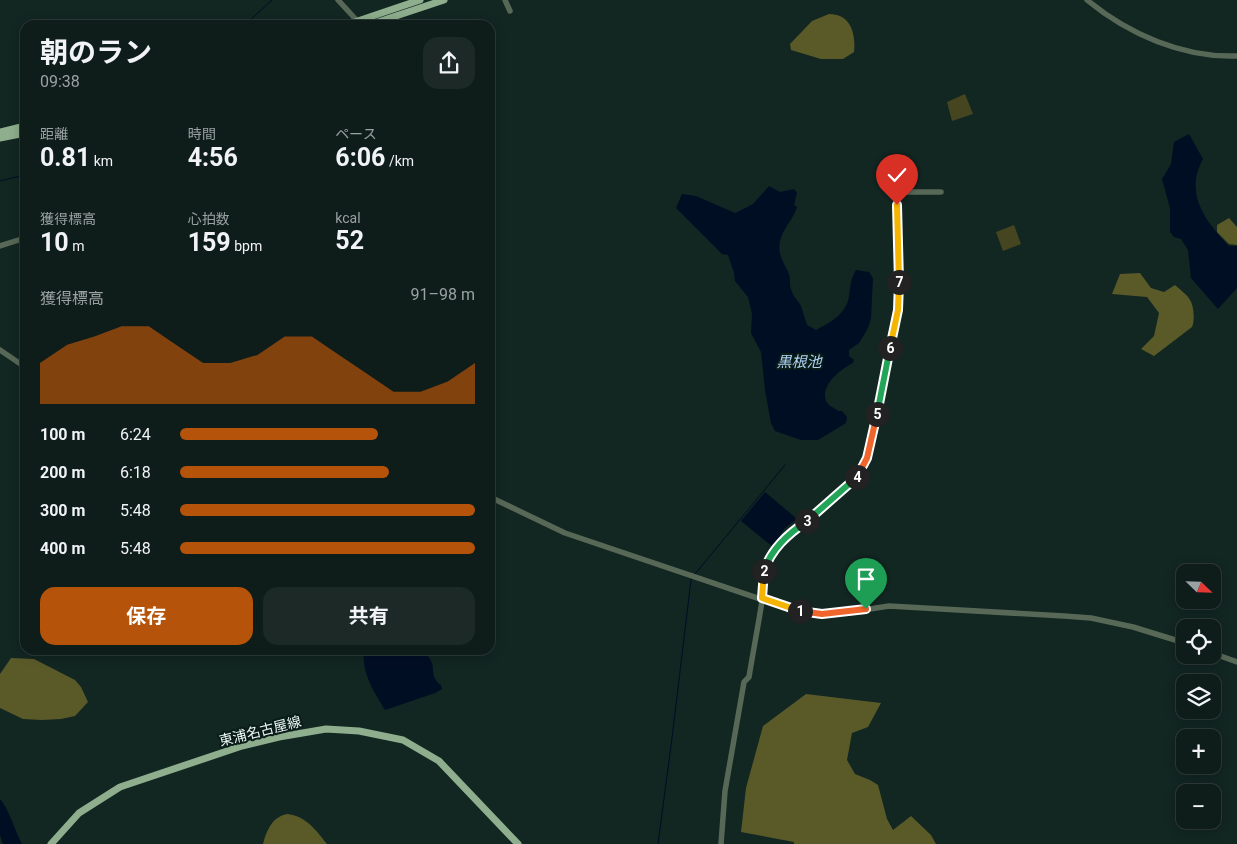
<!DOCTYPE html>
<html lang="ja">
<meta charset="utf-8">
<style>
:root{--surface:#0e1c1a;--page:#1c2927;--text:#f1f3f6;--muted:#9ba1a2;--line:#2e3a39;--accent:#b45309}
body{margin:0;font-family:Roboto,"Noto Sans JP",sans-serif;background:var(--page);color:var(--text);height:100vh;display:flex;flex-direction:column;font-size:19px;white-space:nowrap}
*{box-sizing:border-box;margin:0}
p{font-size:16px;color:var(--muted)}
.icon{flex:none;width:28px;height:28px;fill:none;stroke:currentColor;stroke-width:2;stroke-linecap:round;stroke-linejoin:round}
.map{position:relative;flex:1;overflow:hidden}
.details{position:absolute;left:20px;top:20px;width:475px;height:635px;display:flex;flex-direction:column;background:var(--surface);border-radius:15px;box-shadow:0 2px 12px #0003,0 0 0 1px var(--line)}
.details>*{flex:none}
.needle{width:32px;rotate:113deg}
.controls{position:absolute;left:1176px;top:564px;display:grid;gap:10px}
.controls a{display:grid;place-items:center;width:45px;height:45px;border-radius:10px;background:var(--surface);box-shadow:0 2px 12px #0003,0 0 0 1px var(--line);font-size:25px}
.pin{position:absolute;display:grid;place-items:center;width:42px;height:42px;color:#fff;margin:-51px -21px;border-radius:50% 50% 50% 0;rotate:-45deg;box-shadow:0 0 5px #0007}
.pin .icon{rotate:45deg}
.km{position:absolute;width:25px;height:25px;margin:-12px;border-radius:50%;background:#222;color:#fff;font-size:14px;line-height:25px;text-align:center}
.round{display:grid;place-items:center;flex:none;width:52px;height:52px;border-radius:15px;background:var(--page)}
.head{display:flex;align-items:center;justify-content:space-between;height:85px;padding:0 20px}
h1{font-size:28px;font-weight:700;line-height:38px}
.stats{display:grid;grid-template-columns:repeat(3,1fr);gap:8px;height:85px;padding:5px 20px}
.stats div{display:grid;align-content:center}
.stats b{font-size:25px;font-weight:700}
.stats small{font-size:14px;font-weight:400}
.stats p{font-size:14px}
.chart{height:140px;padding:10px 20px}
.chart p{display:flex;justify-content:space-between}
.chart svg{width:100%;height:90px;margin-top:5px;fill:var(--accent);opacity:.7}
.primary-button{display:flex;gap:10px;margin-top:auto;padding:10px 20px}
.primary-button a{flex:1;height:58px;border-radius:15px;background:var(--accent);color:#fff;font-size:20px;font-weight:700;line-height:58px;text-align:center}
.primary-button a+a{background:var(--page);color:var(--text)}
ul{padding:0 20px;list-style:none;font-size:16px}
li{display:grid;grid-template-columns:80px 60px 1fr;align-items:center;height:38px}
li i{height:12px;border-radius:6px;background:var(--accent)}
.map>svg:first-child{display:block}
.green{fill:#454520}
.forest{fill:#5a5a29}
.water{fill:#000e24}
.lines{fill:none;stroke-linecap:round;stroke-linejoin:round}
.stream{stroke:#000e24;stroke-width:1}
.minor{stroke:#586857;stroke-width:5.5}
.major{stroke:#8eae8d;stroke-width:7}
.split-1-casing{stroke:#fff;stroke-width:10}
.split-2-casing{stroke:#fff;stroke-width:10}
.split-3-casing{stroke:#fff;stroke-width:10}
.split-4-casing{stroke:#fff;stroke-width:10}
.split-5-casing{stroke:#fff;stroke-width:10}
.split-6-casing{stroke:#fff;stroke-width:10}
.split-7-casing{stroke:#fff;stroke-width:10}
.split-8-casing{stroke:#fff;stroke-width:10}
.split-1{stroke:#f0652b;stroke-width:6}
.split-2{stroke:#f5b400;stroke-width:6}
.split-3{stroke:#22a559;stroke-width:6}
.split-4{stroke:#22a559;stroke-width:6}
.split-5{stroke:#f0652b;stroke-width:6}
.split-6{stroke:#22a559;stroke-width:6}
.split-7{stroke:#f5b400;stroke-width:6}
.split-8{stroke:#f5b400;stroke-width:6}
.labels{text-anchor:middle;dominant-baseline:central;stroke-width:4;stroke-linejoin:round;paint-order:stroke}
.street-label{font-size:14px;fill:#eaf6f3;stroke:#091c18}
.water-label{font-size:15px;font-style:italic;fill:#b0d2f4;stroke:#091c18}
</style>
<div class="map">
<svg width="1237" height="844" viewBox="0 0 1237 844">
<rect width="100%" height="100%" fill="#122622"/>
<!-- green -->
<path class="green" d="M965,94L973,114L952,121L947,102Z
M1014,225L1021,244L1003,251L996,232Z"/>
<!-- forest -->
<path class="forest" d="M829,14C851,14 856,34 854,52L843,59H821L791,50L790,44L812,21Z
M1229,218L1237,227V245L1229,244L1217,232V225Z
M1140,273L1151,288L1164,292L1175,285C1180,290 1187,294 1190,300C1194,306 1195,321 1192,327L1154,356L1141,349L1154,336L1159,313L1147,297L1112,294L1120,274Z
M11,658L34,659L75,680L81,687L88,702L75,716L61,719L42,720L23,719L0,708V674Z
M806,694L881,703L868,727L852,733L847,760L855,774L870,780L878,785L887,819L893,830L911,816L931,835L936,844H794V842L741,832L746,788L763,726Z
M287,814C306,816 316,830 327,844H263C267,830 272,817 287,814Z"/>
<!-- water -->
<path class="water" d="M1189,134L1203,159C1184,193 1205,221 1229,246H1237V288L1218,309L1191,278L1188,250L1181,239L1174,237L1170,232V208L1162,179L1171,164L1174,142Z
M769,186L780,192L794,189L797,193L794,205L797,207C793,220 783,228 780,241C777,255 784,262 789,274C791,279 789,284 791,289C792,295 798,301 801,306C803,312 805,319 807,325L816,330C828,324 844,315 848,301C851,290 849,281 856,270L869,272L873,278L871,318L868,328L859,343L849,350V356L854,360L853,363C841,369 820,385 826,401C829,407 834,407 838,411H842L847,417L846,423L818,440H801L775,431L771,423L765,390L761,352L751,333L752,314L748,297L735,281L734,273L728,255L722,254L676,208L682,194L696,196L735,213L753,204Z
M765,492L797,519L785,528L773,547L741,521Z
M364,650H423C425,653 429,657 431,661C435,668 430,678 441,685L442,689L435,693L385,710C374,691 361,673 364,650Z
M0,799C9,809 15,831 22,844H3L0,835Z"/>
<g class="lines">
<!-- stream -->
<path class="stream" d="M236,25L249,21L272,0
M0,181L25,175
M695,574L785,465
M658,844L672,738L691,580L692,577"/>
<!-- minor -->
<path class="minor" d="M338,0L361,25
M505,0L510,11
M1087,0C1128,34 1183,58 1237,56
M0,246L25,238
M0,350L25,367
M490,497L565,533L787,608L822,614L844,613L889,606L1064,616L1091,618L1133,627L1185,643
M1212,653L1237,662
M721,844L725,791L744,682L749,677C753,652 758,627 762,601C764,585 762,568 772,553C799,514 855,500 869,452L899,309L897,205L895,192H941"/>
<!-- major -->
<path class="major" d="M346,25L420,0
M369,25L444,0
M0,132L25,126
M0,138L25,133
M51,844L79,813L120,787L242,746L279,737L326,729L359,731L403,740L439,761L518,844"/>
</g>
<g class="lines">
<!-- split-1 casing -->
<g class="split-1-casing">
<path id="split-1" d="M800,611L822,614L866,609"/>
</g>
<!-- split-2 casing -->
<g class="split-2-casing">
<path id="split-2" d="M764,571L762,598L800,611"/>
</g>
<!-- split-3 casing -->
<g class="split-3-casing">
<path id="split-3" d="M764,571C771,549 788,534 807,521"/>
</g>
<!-- split-4 casing -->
<g class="split-4-casing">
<path id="split-4" d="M807,521L857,477"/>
</g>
<!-- split-5 casing -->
<g class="split-5-casing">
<path id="split-5" d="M857,477L867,458L877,414"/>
</g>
<!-- split-6 casing -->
<g class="split-6-casing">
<path id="split-6" d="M877,414L890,348"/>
</g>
<!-- split-7 casing -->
<g class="split-7-casing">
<path id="split-7" d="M890,348L898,310L899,282"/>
</g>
<!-- split-8 casing -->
<g class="split-8-casing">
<path id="split-8" d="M897,205L899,282"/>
</g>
<!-- split-1 -->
<use href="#split-1" class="split-1"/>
<!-- split-2 -->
<use href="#split-2" class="split-2"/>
<!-- split-3 -->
<use href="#split-3" class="split-3"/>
<!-- split-4 -->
<use href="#split-4" class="split-4"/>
<!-- split-5 -->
<use href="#split-5" class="split-5"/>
<!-- split-6 -->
<use href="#split-6" class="split-6"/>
<!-- split-7 -->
<use href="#split-7" class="split-7"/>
<!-- split-8 -->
<use href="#split-8" class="split-8"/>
</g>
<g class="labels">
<!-- street labels -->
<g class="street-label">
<text transform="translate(260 731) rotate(-14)">東浦名古屋線</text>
</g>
<!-- water labels -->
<g class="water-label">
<text x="799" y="362">黒根池</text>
</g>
</g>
</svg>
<div class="controls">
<a><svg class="needle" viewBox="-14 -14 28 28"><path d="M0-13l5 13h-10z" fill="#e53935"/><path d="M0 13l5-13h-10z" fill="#9ba1a2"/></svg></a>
<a><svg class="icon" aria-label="locate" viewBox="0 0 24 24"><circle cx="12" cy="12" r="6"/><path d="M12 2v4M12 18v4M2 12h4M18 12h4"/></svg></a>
<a><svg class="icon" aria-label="layers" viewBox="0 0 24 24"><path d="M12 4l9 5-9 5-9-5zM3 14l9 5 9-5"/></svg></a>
<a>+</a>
<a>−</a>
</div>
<div class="pin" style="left:866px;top:609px;background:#1e9e55"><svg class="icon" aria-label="arrive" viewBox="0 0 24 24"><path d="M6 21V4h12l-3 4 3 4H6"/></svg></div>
<div class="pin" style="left:897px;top:205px;background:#d93025"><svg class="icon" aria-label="check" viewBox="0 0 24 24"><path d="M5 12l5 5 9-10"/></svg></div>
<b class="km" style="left:800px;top:611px">1</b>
<b class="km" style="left:764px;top:571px">2</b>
<b class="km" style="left:807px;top:521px">3</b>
<b class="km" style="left:857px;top:477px">4</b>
<b class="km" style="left:877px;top:414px">5</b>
<b class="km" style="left:890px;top:348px">6</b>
<b class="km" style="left:899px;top:282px">7</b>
<section class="details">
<div class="head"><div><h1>朝のラン</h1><p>09:38</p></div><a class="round"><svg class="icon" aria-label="share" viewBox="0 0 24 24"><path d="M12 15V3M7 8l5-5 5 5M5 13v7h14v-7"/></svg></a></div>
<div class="stats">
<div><p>距離</p><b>0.81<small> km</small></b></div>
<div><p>時間</p><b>4:56</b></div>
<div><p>ペース</p><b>6:06<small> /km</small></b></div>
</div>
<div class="stats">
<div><p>獲得標高</p><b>10<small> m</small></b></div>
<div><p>心拍数</p><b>159<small> bpm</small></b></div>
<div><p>kcal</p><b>52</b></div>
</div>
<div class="chart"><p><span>獲得標高</span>91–98 m</p>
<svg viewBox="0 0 160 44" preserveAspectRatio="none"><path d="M0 44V24L10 15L20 11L30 6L40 6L50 15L60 24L70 24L80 20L90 11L100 11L110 20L120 29L130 38L140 38L150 33L160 24V44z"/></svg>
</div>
<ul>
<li><b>100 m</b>6:24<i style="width:67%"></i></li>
<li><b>200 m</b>6:18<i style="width:71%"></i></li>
<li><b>300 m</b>5:48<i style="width:100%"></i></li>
<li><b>400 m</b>5:48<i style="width:100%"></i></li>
</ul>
<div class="primary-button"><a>保存</a><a>共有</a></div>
</section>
</div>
